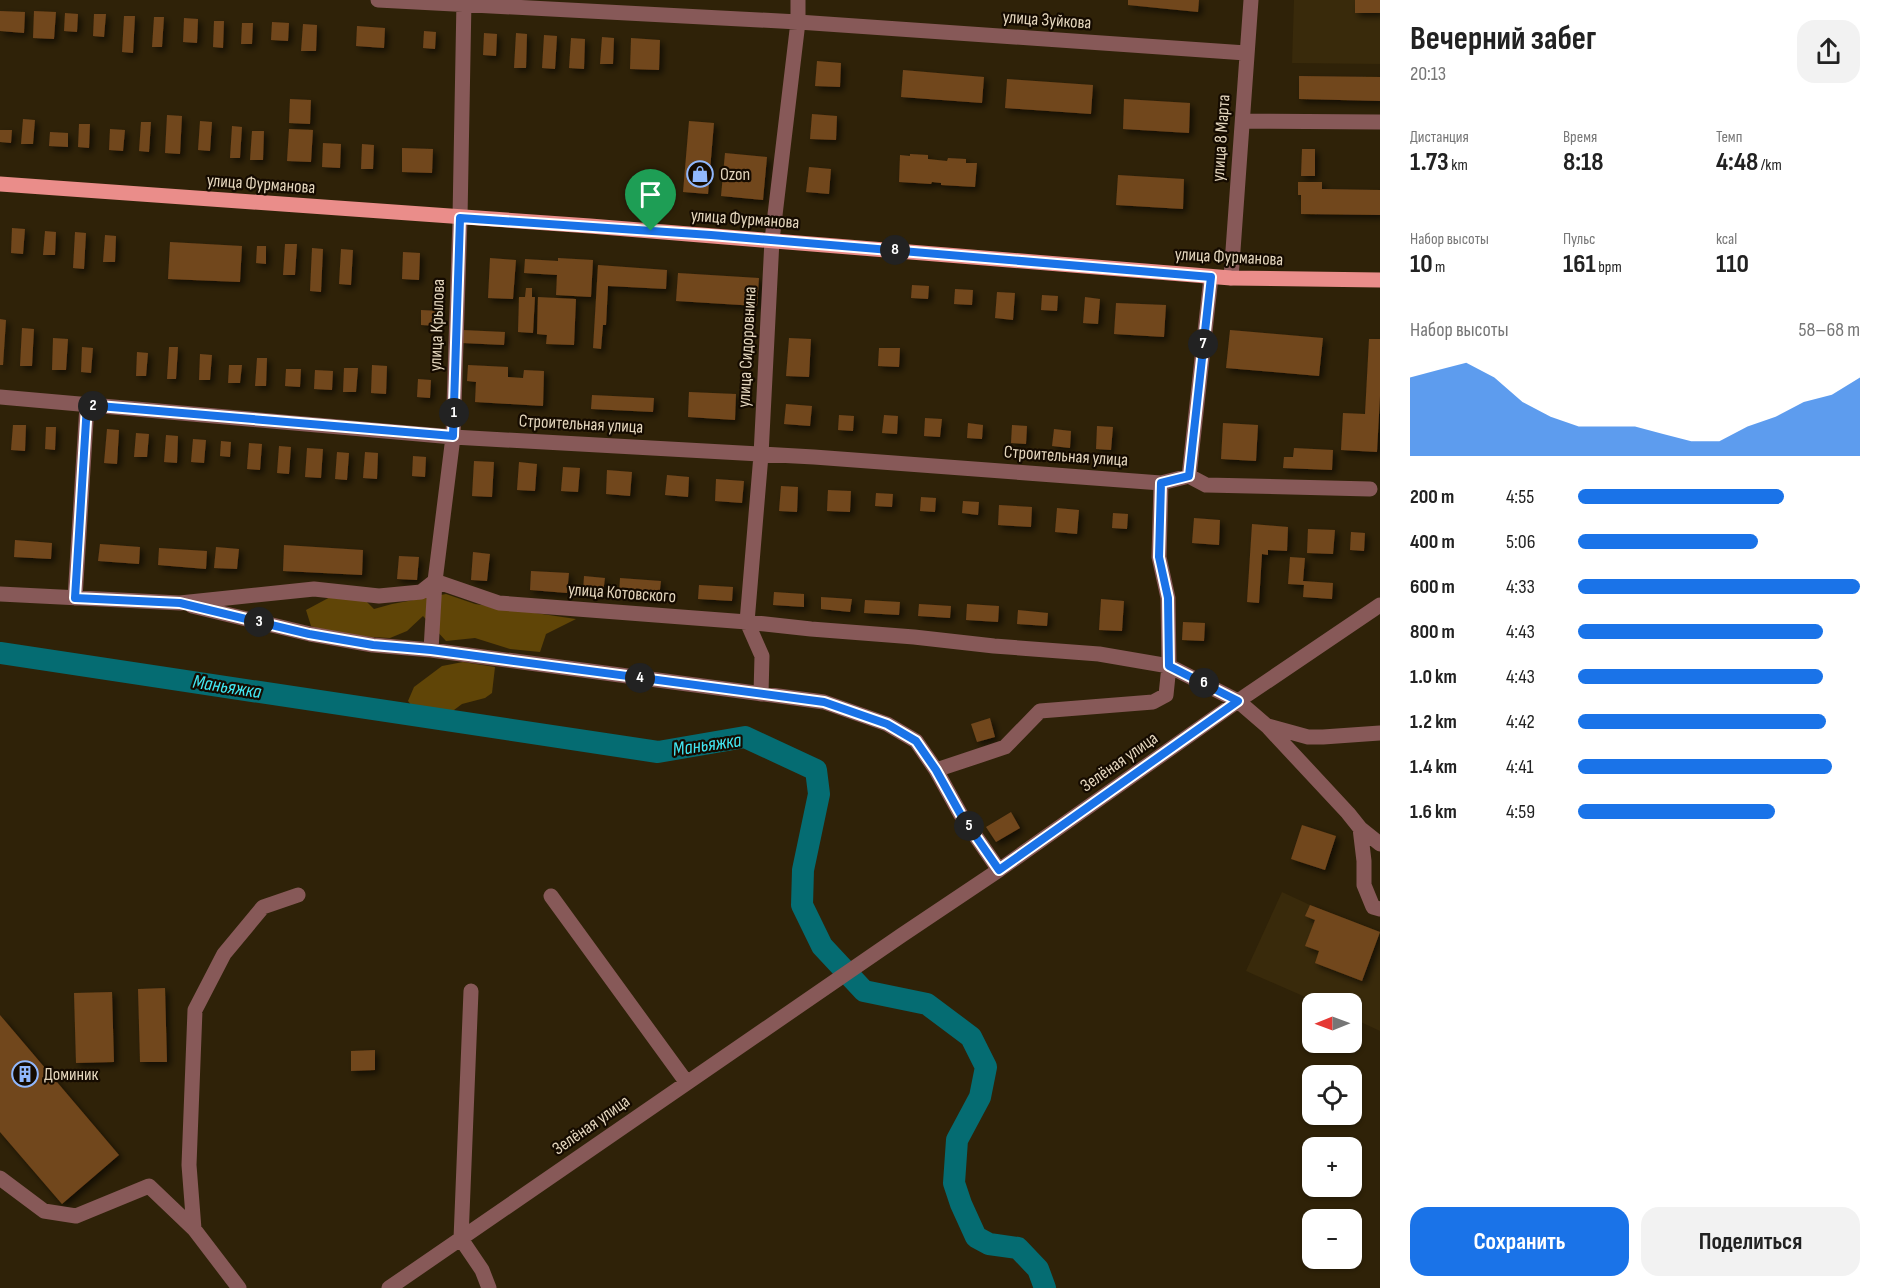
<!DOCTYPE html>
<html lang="ru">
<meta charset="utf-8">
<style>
:root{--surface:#fff;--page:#f2f2f2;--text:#222;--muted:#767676;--accent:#1a73e8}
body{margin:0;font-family:"Sofia Sans Condensed",sans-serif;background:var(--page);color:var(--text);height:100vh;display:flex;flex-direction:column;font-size:22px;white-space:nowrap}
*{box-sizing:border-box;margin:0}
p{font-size:20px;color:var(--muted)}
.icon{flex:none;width:33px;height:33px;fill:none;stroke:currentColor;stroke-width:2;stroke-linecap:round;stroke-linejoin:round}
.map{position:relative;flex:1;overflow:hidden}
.drawer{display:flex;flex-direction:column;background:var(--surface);width:510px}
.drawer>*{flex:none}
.needle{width:39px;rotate:269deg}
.fabs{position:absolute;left:1302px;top:993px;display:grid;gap:12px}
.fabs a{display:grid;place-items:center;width:60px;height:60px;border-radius:12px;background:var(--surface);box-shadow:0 2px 4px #0004;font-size:30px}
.pin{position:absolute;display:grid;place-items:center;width:51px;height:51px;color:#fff;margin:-62px -26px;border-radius:50% 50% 50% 0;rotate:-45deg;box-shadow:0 0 6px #0007}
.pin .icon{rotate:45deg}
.km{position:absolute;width:30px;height:30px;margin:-15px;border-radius:50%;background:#222;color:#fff;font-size:16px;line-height:30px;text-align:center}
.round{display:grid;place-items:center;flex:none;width:63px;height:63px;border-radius:18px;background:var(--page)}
.summary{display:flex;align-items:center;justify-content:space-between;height:102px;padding:0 30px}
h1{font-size:33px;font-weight:700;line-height:45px}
.metrics{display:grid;grid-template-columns:repeat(3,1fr);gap:9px;height:102px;padding:6px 30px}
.metrics div{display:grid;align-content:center}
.metrics b{font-size:26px;font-weight:700}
.metrics small{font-size:16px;font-weight:400}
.metrics p{font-size:16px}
.chart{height:168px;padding:12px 30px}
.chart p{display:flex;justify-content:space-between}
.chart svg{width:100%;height:108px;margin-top:6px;fill:var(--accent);opacity:.7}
.button{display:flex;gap:12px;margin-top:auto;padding:12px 30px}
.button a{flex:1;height:69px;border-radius:18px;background:var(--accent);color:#fff;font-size:24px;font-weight:700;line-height:69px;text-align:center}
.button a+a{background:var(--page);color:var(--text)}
ul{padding:0 30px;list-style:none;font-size:20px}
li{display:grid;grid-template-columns:96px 72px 1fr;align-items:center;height:45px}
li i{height:15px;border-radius:8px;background:var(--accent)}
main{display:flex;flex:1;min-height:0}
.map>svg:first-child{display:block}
.built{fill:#392a0b}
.forest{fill:#604507}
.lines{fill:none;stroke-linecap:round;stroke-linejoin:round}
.river{stroke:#056c72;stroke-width:22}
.building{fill:#71461c;filter:url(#shadow)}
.minor{stroke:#875958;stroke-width:15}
.major{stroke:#ea8d8a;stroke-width:15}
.route-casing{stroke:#fff;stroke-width:12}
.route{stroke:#1a73e8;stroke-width:8}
.labels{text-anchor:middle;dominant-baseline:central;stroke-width:4.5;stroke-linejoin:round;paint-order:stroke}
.street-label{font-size:18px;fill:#e4d6bd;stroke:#150b00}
.poi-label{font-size:18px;fill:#e4d6bd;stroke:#150b00;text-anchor:start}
.water-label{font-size:20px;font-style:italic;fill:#42e8f3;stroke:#150b00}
</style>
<main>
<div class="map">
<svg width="1380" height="1288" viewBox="0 0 1380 1288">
<defs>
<filter id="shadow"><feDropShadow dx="3.5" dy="3.5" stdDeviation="3" flood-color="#0009"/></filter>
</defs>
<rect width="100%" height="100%" fill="#2f2208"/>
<!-- built -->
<path class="built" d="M1294,0H1380V64L1292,63Z
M1282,892L1310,905L1380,932V1031L1352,1018V1004L1319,1003L1246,971Z"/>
<!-- forest -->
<path class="forest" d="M446,594L475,604L576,619L546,634L540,652L510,649L475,638L446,641L423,616L407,631L390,638L338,635L311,626L306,610L334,595L364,599L374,609L392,604Z
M463,662L495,667L492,693L485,698L462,704L446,716L415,710L408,701L414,687L442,666Z"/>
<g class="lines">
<!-- river -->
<path class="river" d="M0,653L658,752L745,737L816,770L819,794L803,870L802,905L822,946L864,991L927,1004L971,1037L986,1067L980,1097L957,1140L954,1183L961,1204L976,1237L989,1244L1018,1248L1038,1269L1045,1288"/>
</g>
<!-- building -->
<path class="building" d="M1128,0H1199L1198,12L1128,5Z
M1355,0H1380V13H1355Z
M0,11L25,12L24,33L0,31Z
M34,11L56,12L54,39L33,38Z
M65,13L78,14L77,32L64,31Z
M94,14H106L104,37L93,36Z
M124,16H135L133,53L122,52Z
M154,17H164L162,47H152Z
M184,18L198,19L197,43L183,42Z
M214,21H224L223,48L213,47Z
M272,22L289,23L288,41L271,40Z
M242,23H253L252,44H241Z
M303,24L317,25L316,51H301Z
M357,26L385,28L384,48L356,46Z
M424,31L436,32L435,49L423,48Z
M484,33L497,34L496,56L483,55Z
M516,33L527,34L526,68H514Z
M544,35L557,36L555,69L542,68Z
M602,37L614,38L613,64H600Z
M571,38L585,39L584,69L569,68Z
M631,38L660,40L659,70L630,69Z
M817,61L841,63L840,87L815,86Z
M903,70L984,77L982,103L901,97Z
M1299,76L1380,77V101L1299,99Z
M1007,79L1093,85L1091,114L1005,108Z
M290,99L311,100L310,124L289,123Z
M1124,99L1190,103L1189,133L1123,129Z
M812,114L837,116L836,140L810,139Z
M167,115L182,116L180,154L165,153Z
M23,119L35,120L33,144H21Z
M200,121L212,122L210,151L198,150Z
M689,121L714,123L708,194L683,192Z
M141,122H151L149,152L139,151Z
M79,124H90L89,148L78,147Z
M232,126L242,127L240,158H230Z
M110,129L125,130L123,151L109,150Z
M289,129L313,130L311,162L287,161Z
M0,130H12L11,143L0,142Z
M252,131H264L263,160H250Z
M50,132L68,133V147L49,146Z
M323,143L341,144L340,168L322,167Z
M362,144L374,145L373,169H361Z
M402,148L433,149L432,173L402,172Z
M1302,149H1315V176H1301Z
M725,153L767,157L763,200L721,196Z
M910,154L928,155V159L947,161L948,158L966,159V163H977L975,187L941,185V183L932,182L931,184L899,182L900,155L910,156Z
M809,167L831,169L829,194L806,192Z
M1118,175L1184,179L1183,209L1116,205Z
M1298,182H1322V189L1380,190V215L1301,214V195H1298Z
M12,228L25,229L23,254L11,253Z
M45,231L56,232L55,255H43Z
M75,232L86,233L84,269L73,268Z
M105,235L116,236L115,262H103Z
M170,242L242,246L240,282L168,279Z
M285,244H297L295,275H283Z
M257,246H266V264L256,263Z
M312,248L323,249L321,292L310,291Z
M341,249L353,250L351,285L339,284Z
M403,252L420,253L419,280L402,279Z
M490,258L516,260L513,299L488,298Z
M558,258L593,260L591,297L556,295L557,275L524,273L525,259L558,261Z
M598,265L667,270L666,289L608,286L606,325H603L601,349L593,348Z
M678,273L759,278L757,306L676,301Z
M912,285L929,286L928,299L911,298Z
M526,288H532V297H535L533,333L518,332L519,297H525Z
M955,289L973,290L972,305L954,304Z
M997,292L1015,293L1013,320L995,318Z
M1042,295L1058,296L1057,311L1041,310Z
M538,297L576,299L574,345L546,344L547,335L537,334Z
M1085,297L1100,299L1098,324L1083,323Z
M1116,303L1166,305L1164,337L1114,334Z
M421,310L440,311L439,326L421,325Z
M0,319L6,320L3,365H0Z
M22,328L34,329L32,366H20Z
M463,330L505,332L504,345L462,343Z
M1230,330L1323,338L1319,376L1226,368Z
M53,338L68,339L66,370H52Z
M789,338L811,339L809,377L786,376Z
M1369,339H1380V396L1377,452L1341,450L1343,413L1365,414Z
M82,347L93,348L91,373L81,372Z
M169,347H178L176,379H167Z
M879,348H900L899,367L878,366Z
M137,352L148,353L146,376H136Z
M200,354L212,355L210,380H199Z
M257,358H267L266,386H255Z
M229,365H242L240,383H228Z
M372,365L387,366L386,394L371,393Z
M468,365L508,367V377L523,378L524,370L544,371L543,406L475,402L476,382L467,381Z
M344,368H358L356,392H343Z
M286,369H301L300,387L285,386Z
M315,370L333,371L332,390L314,389Z
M418,379L431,380L430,398L417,397Z
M689,392L736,394L735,420L688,417Z
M592,395L654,398L653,412L591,409Z
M786,404L812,406L810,426L784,424Z
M839,415L854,416L853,431L838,430Z
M884,415L898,416L897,434L882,433Z
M925,418L942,419L940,437L924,436Z
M968,423L983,425L982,439L967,438Z
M1223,423L1258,425L1256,461L1221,459Z
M13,425H26L25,451L11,450Z
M1012,425L1027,426L1026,444L1011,443Z
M1097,426L1113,427L1111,450L1096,449Z
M46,427H56L55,450L45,449Z
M107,429L119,430L117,464L104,463Z
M1054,429L1071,431L1070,448L1052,446Z
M136,433L149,434L147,457H134Z
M166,435L178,436L177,463L164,462Z
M193,439L206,440L204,463L191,462Z
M221,441L231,442L230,457L220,456Z
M249,443L262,444L260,470L247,469Z
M279,446L291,447L289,474L277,473Z
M307,448L323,449L321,478L305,477Z
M1294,448L1333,450L1332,470L1283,468L1284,457H1293Z
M337,452L349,453L347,480L335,479Z
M365,452L378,453L377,479L363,478Z
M413,456L426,457L425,477L412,476Z
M474,461L494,462L492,497L472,496Z
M519,462L537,464L535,491L517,490Z
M563,467L580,468L578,492L561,491Z
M607,470L632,472L630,496L606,494Z
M667,475L689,477L688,497L665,495Z
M716,479L744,481L742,503L715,501Z
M781,486L798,487L797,512L779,511Z
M828,490L851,491L850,512L827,511Z
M876,493L893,494L892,507L875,506Z
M921,497L936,498L935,512L920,511Z
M963,501L979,502L978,515L962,513Z
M999,505L1032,507L1031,527L998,525Z
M1057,508L1079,510L1077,534L1055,532Z
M1113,513L1128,514L1127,529L1112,528Z
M1194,518L1220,520L1219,545L1192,543Z
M1252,524L1288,527L1287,551L1268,550V555L1262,554L1259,603L1247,602Z
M1308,529L1335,530L1333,554L1307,553Z
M1351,532L1365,533L1364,551L1350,550Z
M15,540L52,543L51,559L14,557Z
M100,544L140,547L139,564L98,561Z
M284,545L363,550L362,575L283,571Z
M216,547L239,549L237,569L214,568Z
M159,548L207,551L206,569L158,565Z
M473,552L490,554L487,581L471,580Z
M399,556L419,557L417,580L397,579Z
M1290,557L1305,558L1303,581L1333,583L1332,599L1303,597L1304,585L1288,584Z
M531,571L569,573L567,593L530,590Z
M584,576L605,578L603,593L583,592Z
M620,578L661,581L659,598L619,595Z
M699,585L733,587L732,601L698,599Z
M774,592L804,594V607L773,605Z
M821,597L852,599L850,612L821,609Z
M1101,599L1124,601L1122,631L1099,630Z
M865,600L900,602L899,615L864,613Z
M919,604L951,606L950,618L918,616Z
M967,604L999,606L998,622L966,620Z
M1018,610L1048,613L1047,626L1017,624Z
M1183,622L1205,623L1204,641L1182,640Z
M990,718L995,737L977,742L971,724Z
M1011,812L1020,828L996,842L986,827Z
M1302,825L1336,836L1325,870L1291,859Z
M1310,905L1380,932L1362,981L1315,963L1319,951L1305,946L1315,920L1305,916Z
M165,988L167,1062H140L138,989Z
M112,992L114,1062L76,1063L74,993Z
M0,1015L119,1155L62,1204L0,1132Z
M375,1050V1070L351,1071V1051Z"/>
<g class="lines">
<!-- minor -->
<path class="minor" d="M378,0L798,22L1246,53
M1243,121L1380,122
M1231,278L1251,0
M0,397L453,437L814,457L1161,483L1189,476
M1189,476L1211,277
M1189,476L1206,485L1370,489
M0,594L180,603L314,589L379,596L421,592L435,581L499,603L747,622L811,629L914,637L994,646L1099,654L1169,666L1238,701L1267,726L1348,813L1360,828L1364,861V885L1373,907L1380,909
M75,598L87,405
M192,606L310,634L373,645L431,650L824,702L887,724L916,741L936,770L961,815L999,870
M431,650L435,581L453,437L460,218L464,0
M761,694L762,656L747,622L761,455L772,240L798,22V0
M1268,726L1308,737H1323L1380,733
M936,770L1005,747L1040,711L1153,702L1166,695L1169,666L1168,598L1159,557L1161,483
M1360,828L1380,844
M551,896L687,1083
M471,991L461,1239L482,1270L489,1288
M0,1178L44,1211L76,1216L149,1186L194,1229L239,1288
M194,1229L189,1165L195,1010L224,954L263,907L298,895
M389,1288L902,935L999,870L1238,701L1380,605"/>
<!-- major -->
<path class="major" d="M0,184L590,226L1231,278L1380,280"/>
</g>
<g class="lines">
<!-- route casing -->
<g class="route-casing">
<path id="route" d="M460,218L711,235L1211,277L1189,476L1161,483L1159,557L1168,598L1169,666L1238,701L999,870L961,815L936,770L916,741L887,724L824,702L431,650L373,645L309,634L180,603L75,598L87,405L453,436Z"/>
</g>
<!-- route -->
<use href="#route" class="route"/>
</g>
<!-- icons -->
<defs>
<g id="shop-ring" transform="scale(1.35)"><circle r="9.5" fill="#150b00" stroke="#91b8fd" stroke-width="1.5"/><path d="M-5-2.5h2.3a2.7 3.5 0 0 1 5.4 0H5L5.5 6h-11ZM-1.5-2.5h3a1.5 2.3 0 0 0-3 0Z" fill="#91b8fd"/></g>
<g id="building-ring" transform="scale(1.35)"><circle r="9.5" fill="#150b00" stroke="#91b8fd" stroke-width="1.5"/><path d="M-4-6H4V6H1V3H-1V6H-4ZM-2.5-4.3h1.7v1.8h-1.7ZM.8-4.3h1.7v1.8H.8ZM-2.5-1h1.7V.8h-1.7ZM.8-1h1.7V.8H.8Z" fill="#91b8fd"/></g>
</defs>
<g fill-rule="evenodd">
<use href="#shop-ring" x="700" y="174"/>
<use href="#building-ring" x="25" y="1074"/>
</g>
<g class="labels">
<!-- street labels -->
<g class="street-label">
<text transform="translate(1047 20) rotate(4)">улица Зуйкова</text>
<text transform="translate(1221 138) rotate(-86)">улица 8 Марта</text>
<text transform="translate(261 184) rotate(4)">улица Фурманова</text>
<text transform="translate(745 219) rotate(4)">улица Фурманова</text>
<text transform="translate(1229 257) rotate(3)">улица Фурманова</text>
<text transform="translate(437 325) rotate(-88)">улица Крылова</text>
<text transform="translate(747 347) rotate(-87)">улица Сидоровнина</text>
<text transform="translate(581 424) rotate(3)">Строительная улица</text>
<text transform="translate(1066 456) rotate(4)">Строительная улица</text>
<text transform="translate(622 593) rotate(4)">улица Котовского</text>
<text transform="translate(1119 762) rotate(-35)">Зелёная улица</text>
<text transform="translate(591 1125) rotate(-35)">Зелёная улица</text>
</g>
<!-- poi labels -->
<g class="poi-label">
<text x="720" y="174">Ozon</text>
<text x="44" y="1074">Доминик</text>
</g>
<!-- water labels -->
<g class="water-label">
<text transform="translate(227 687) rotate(9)">Маньяжка</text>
<text transform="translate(707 745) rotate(-8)">Маньяжка</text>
</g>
</g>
</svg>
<div class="fabs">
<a><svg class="needle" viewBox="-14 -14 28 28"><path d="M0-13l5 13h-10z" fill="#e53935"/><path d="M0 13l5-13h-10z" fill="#767676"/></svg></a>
<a><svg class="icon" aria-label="locate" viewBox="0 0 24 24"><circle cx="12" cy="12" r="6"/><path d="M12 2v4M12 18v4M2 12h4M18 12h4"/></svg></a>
<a>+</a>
<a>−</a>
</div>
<div class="pin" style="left:651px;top:231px;background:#1e9e55"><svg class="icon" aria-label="arrive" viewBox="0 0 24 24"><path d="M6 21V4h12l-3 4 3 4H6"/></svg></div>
<b class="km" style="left:454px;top:413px">1</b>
<b class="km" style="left:93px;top:406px">2</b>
<b class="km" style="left:259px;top:622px">3</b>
<b class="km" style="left:640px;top:678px">4</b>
<b class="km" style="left:969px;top:826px">5</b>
<b class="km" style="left:1204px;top:683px">6</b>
<b class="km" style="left:1203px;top:344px">7</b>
<b class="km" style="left:895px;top:250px">8</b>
</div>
<section class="drawer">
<div class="summary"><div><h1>Вечерний забег</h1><p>20:13</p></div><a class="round"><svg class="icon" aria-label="share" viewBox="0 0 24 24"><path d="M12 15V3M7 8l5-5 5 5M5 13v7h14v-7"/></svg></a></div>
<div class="metrics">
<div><p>Дистанция</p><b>1.73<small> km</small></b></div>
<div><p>Время</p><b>8:18</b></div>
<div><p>Темп</p><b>4:48<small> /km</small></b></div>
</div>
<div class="metrics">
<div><p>Набор высоты</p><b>10<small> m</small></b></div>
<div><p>Пульс</p><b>161<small> bpm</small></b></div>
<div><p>kcal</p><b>110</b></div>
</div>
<div class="chart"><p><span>Набор высоты</span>58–68 m</p>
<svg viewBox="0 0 160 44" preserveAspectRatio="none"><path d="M0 44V12L10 9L20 6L30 12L40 22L50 28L60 32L70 32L80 32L90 35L100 38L110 38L120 32L130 28L140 22L150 19L160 12V44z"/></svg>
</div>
<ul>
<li><b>200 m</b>4:55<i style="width:73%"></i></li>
<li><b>400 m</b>5:06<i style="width:64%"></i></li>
<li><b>600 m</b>4:33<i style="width:100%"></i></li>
<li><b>800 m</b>4:43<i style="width:87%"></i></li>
<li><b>1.0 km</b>4:43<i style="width:87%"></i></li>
<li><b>1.2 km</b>4:42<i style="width:88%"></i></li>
<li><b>1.4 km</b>4:41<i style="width:90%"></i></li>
<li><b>1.6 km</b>4:59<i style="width:70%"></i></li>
</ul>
<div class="button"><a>Сохранить</a><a>Поделиться</a></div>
</section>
</main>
